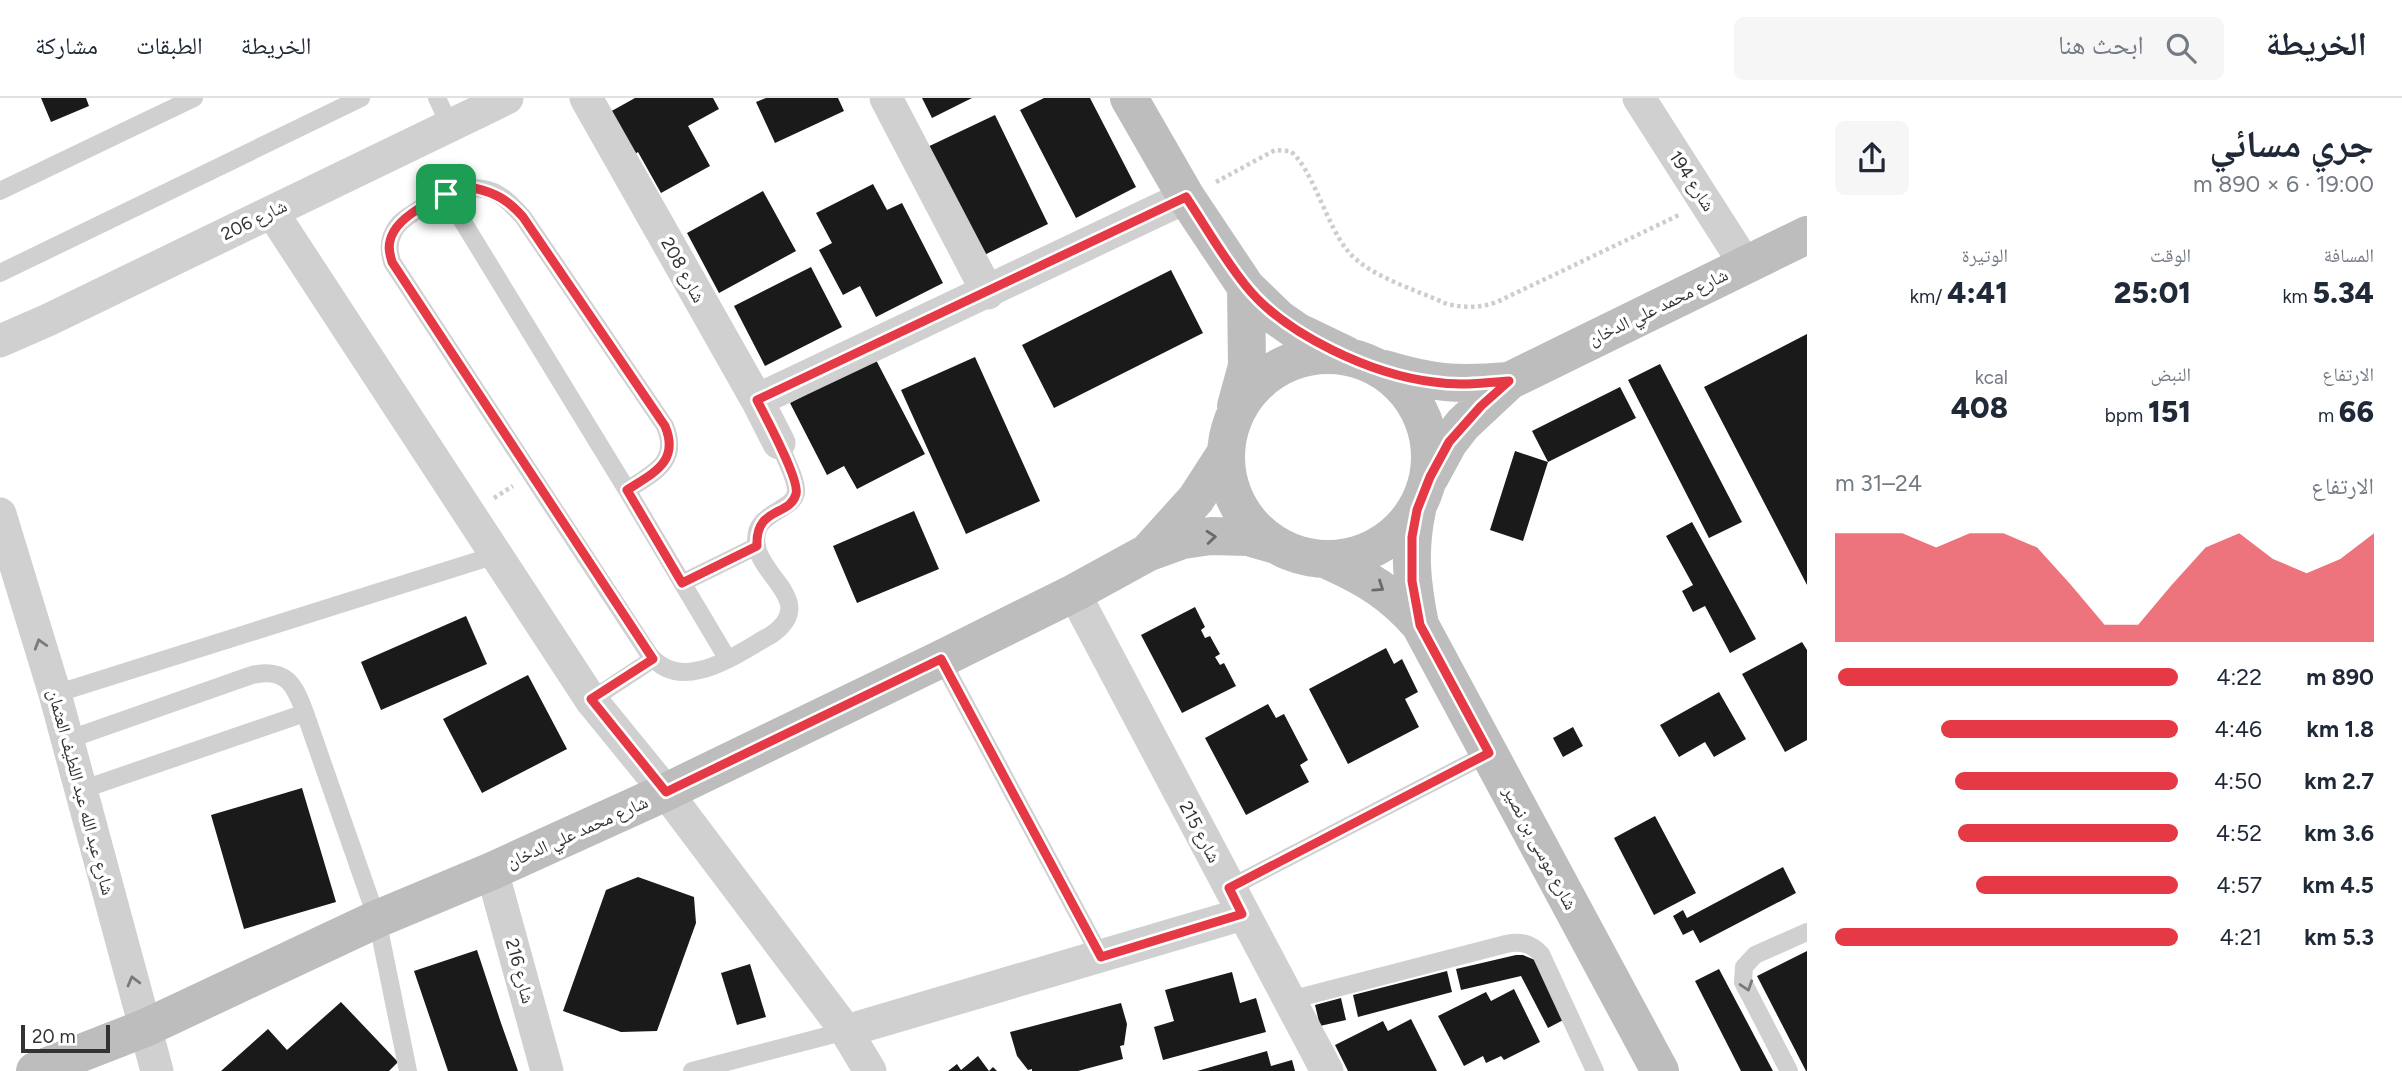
<!DOCTYPE html>
<html lang="ar">
<meta charset="utf-8">
<style>
:root{--surface:#fff;--page:#f6f6f7;--text:#1f2937;--muted:#747a83;--line:#e0e1e3;--accent:#e63946}
body{margin:0;font-family:Figtree,"Noto Naskh Arabic",sans-serif;background:var(--page);color:var(--text);direction:rtl;height:100vh;display:flex;flex-direction:column;font-size:26px;white-space:nowrap}
*{box-sizing:border-box;margin:0}
p{font-size:23px;color:var(--muted)}
.icon{flex:none;width:38px;height:38px;fill:none;stroke:currentColor;stroke-width:2;stroke-linecap:round;stroke-linejoin:round}
.map{position:relative;flex:1;overflow:hidden;direction:ltr}
.side{display:flex;flex-direction:column;background:var(--surface);width:595px}
.side>*{flex:none}
.scale{position:absolute;left:21px;bottom:18px;width:89px;box-sizing:border-box;padding-left:7px;border:4px solid #333;border-top:0;font-size:19px;line-height:24px;white-space:nowrap;color:#333;-webkit-text-stroke:5px #fff;paint-order:stroke}
.pin{position:absolute;display:grid;place-items:center;width:60px;height:60px;color:#fff;margin:-30px;border-radius:14px;box-shadow:0 4px 10px #0006}
.round{display:grid;place-items:center;flex:none;width:74px;height:74px;border-radius:10px;background:var(--page)}
.overview{display:flex;align-items:center;justify-content:space-between;height:119px;padding:0 28px}
h1{font-size:38px;font-weight:800;line-height:52px}
.figures{display:grid;grid-template-columns:repeat(3,1fr);gap:10px;height:119px;padding:7px 28px}
.figures div{display:grid;align-content:center}
.figures b{font-size:30px;font-weight:800}
.figures small{font-size:19px;font-weight:400}
.figures p{font-size:19px}
.chart{height:196px;padding:14px 28px}
.chart p{display:flex;justify-content:space-between}
.chart svg{width:100%;height:126px;margin-top:7px;fill:var(--accent);opacity:.7}
ul{padding:0 28px;list-style:none;font-size:23px}
li{display:grid;grid-template-columns:112px 84px 1fr;align-items:center;height:52px}
li i{height:18px;border-radius:9px;background:var(--accent)}
header{display:flex;align-items:center;gap:42px;box-sizing:border-box;height:98px;padding:0 35px;background:var(--surface);border-bottom:2px solid var(--line)}
header strong{font-size:33px}
nav{display:flex;gap:38px;margin-inline-start:auto;font-size:24px}
.search{width:490px;height:63px;background:var(--page);display:flex;align-items:center;gap:18px;box-sizing:border-box;padding:0 24px;border-radius:10px;color:var(--muted);font-size:26px}
main{display:flex;flex:1;min-height:0}
.map>svg:first-child{display:block}
.building{fill:#1a1a1a}
.lines{fill:none;stroke-linecap:round;stroke-linejoin:round}
.path{stroke:#cdcdcd;stroke-width:4.5;stroke-dasharray:3.5 3.5;stroke-linecap:butt}
.lane{stroke:#d0d0d0;stroke-width:18}
.street{stroke:#d0d0d0;stroke-width:33}
.secondary{stroke:#bdbdbd;stroke-width:38}
.oneway{stroke:#6a6a6a}
.oneway2{stroke:#7a7a7a}
.route-casing{stroke:#fff;stroke-width:14}
.route{stroke:#e63946;stroke-width:9}
.labels{text-anchor:middle;dominant-baseline:central;stroke-width:7;stroke-linejoin:round;paint-order:stroke}
.street-label{font-size:18px;fill:#333;stroke:#fff}
</style>
<header>
<strong>الخريطة</strong>
<div class="search"><svg class="icon" aria-label="search" viewBox="0 0 24 24"><circle cx="10" cy="10" r="6"/><path d="M15 15l6 6"/></svg>ابحث هنا</div>
<nav><a>الخريطة</a><a>الطبقات</a><a>مشاركة</a></nav>
</header>
<main>
<section class="side">
<div class="overview"><div><h1>جري مسائي</h1><p>19:00 · 6 × 890 m</p></div><a class="round"><svg class="icon" aria-label="share" viewBox="0 0 24 24"><path d="M12 15V3M7 8l5-5 5 5M5 13v7h14v-7"/></svg></a></div>
<div class="figures">
<div><p>المسافة</p><b>5.34<small> km</small></b></div>
<div><p>الوقت</p><b>25:01</b></div>
<div><p>الوتيرة</p><b>4:41<small> /km</small></b></div>
</div>
<div class="figures">
<div><p>الارتفاع</p><b>66<small> m</small></b></div>
<div><p>النبض</p><b>151<small> bpm</small></b></div>
<div><p>kcal</p><b>408</b></div>
</div>
<div class="chart"><p><span>الارتفاع</span>24–31 m</p>
<svg viewBox="0 0 160 44" preserveAspectRatio="none"><path d="M0 44V6L10 6L20 6L30 11L40 6L50 6L60 11L70 24L80 38L90 38L100 24L110 11L120 6L130 15L140 20L150 15L160 6V44z"/></svg>
</div>
<ul>
<li><b>890 m</b>4:22<i style="width:99%"></i></li>
<li><b>1.8 km</b>4:46<i style="width:69%"></i></li>
<li><b>2.7 km</b>4:50<i style="width:65%"></i></li>
<li><b>3.6 km</b>4:52<i style="width:64%"></i></li>
<li><b>4.5 km</b>4:57<i style="width:59%"></i></li>
<li><b>5.3 km</b>4:21<i style="width:100%"></i></li>
</ul>
</section>
<div class="map">
<svg width="1807" height="973" viewBox="0 0 1807 973">
<rect width="100%" height="100%" fill="#fff"/>
<!-- building -->
<path class="building" d="M41,0H86L89,8L51,24Z
M635,0H713L719,11L688,28L710,68L661,95L638,54L632,58L608,15Z
M766,0H838L844,13L775,45L756,4Z
M922,0H972L932,20Z
M1044,0H1090L1136,89L1076,120L1020,12Z
M995,17L1048,126L974,162L921,52Z
M873,86L887,112L902,105L943,185L876,219L860,188L843,197L819,152L832,145L816,115Z
M763,93L796,153L719,195L687,135Z
M811,169L842,229L765,268L734,208Z
M1171,172L1203,235L1054,310L1022,247Z
M1807,236V487L1704,289Z
M975,259L1040,403L966,436L901,292Z
M875,260L925,356L857,391L844,368L827,377L790,305Z
M1660,266L1742,424L1709,440L1628,282Z
M1620,289L1636,320L1548,364L1532,333Z
M1515,353L1548,364L1523,443L1490,432Z
M914,413L939,471L857,505L833,448Z
M1692,424L1756,541L1730,555L1705,508L1693,514L1682,493L1693,487L1666,438Z
M1195,509L1205,529L1201,532L1205,540L1210,538L1220,556L1215,559L1220,567L1224,565L1236,588L1182,615L1141,537Z
M466,518L487,566L381,612L361,564Z
M1802,544L1807,552V642L1785,654L1742,576Z
M1386,550L1394,566L1402,561L1418,594L1405,601L1419,629L1348,666L1309,591Z
M528,577L567,651L482,695L443,621Z
M1719,594L1746,641L1714,659L1705,644L1679,659L1660,627Z
M1268,606L1276,620L1284,616L1308,662L1300,667L1309,684L1246,717L1205,640Z
M1573,629L1583,648L1563,659L1553,640Z
M302,690L336,804L244,831L211,717Z
M1655,718L1696,795L1654,817L1614,740Z
M1783,769L1796,795L1700,845L1693,832L1683,837L1673,818L1683,812L1687,820Z
M638,779L694,799L696,825L657,933L621,934L563,913L606,792Z
M477,852L501,925L518,973H448L414,873Z
M1807,853V973H1806L1757,878Z
M1516,857H1523L1535,862L1567,920L1548,930L1521,878L1461,892L1456,871Z
M750,866L766,919L737,927L721,875Z
M1719,871L1773,973H1741L1695,883Z
M1447,873L1452,894L1358,919L1353,897Z
M1232,874L1240,905L1256,900L1266,934L1163,962L1154,929L1174,923L1165,892Z
M1514,891L1540,944L1504,962L1501,958L1486,965L1483,958L1464,968L1438,918L1486,894L1491,903Z
M1341,900L1346,922L1320,928L1315,907Z
M341,904L398,964L389,973H221L268,931L287,952Z
M1121,905L1127,926L1124,947L1120,948L1123,961L1078,973H1032V971L1028,972L1017,958L1010,934Z
M1411,921L1437,973H1348L1335,947L1383,923L1388,933Z
M1267,953L1271,968L1292,962L1295,973H1197Z
M978,958L989,973L993,969L997,973H948L957,966L961,972Z"/>
<g class="lines">
<!-- path -->
<path class="path" d="M1216,84L1275,52L1290,53C1312,69 1327,128 1347,152C1367,178 1417,192 1447,206C1465,210 1480,210 1497,204L1679,117
M494,400L513,388"/>
<!-- lane -->
<path class="lane" d="M437,0L450,28
M0,93L194,0
M446,96L627,392L727,560
M0,175L361,0
M627,392C653,375 680,364 665,328L523,119C514,109 506,100 494,94C467,83 441,98 418,112C409,118 399,123 394,133C388,144 389,153 392,164L649,556C682,598 736,556 771,537C817,505 763,481 757,449C749,411 798,415 796,391C795,377 784,359 779,345
M682,485L757,448
M941,561L1101,859
M55,596L496,457
M591,602L653,561
M67,642L252,577C287,569 295,588 305,615L377,821L408,973
M81,692L305,615
M1229,790L1489,655
M1290,902L1506,846C1521,843 1530,845 1541,856L1595,973
M692,973L846,933
M1789,973L1743,884L1744,869L1755,857L1807,834"/>
<!-- street -->
<path class="street" d="M586,0L757,302L779,345
M886,0L988,195
M1639,0L1745,166
M272,114L591,602L666,694L846,933L870,973
M0,243L48,222L507,0
M757,302L1186,99
M0,416L55,596L157,973
M1074,495L1327,973
M492,773L547,973
M846,933L1243,816"/>
<!-- secondary -->
<path class="secondary" d="M1129,0L1186,99L1246,189L1278,220L1298,234L1346,257
M1226 359a102 102 0 1 1 204 0a102 102 0 1 1-204 0Z
M1384,271C1433,286 1458,287 1509,283
M1236,308L1247,268L1246,189
M1430,379L1449,344L1463,326L1509,283L1807,137
M1417,412C1408,454 1412,486 1420,527
M1149,453L1196,401L1225,356
M1329,463C1367,480 1392,495 1420,527L1660,973
M35,973L145,930L377,821L492,773L666,694L941,561L1074,495L1147,455L1183,442L1211,438L1248,439L1276,447"/>
</g>
<!-- one-way arrows -->
<defs><path id="oneway-chevron" d="M-2-3.5L2.5 0L-2 3.5" fill="none" stroke-width="1.6" stroke-linecap="round" stroke-linejoin="round" transform="scale(1.75)"/></defs>
<g class="oneway">
<use href="#oneway-chevron" transform="translate(1211 439) rotate(-5)"/>
<use href="#oneway-chevron" transform="translate(1379 489) rotate(34)"/>
</g>
<g class="oneway2">
<use href="#oneway-chevron" transform="translate(40 546) rotate(-107)"/>
<use href="#oneway-chevron" transform="translate(133 883) rotate(-105)"/>
<use href="#oneway-chevron" transform="translate(1747 888) rotate(72)"/>
</g>
<g class="lines">
<!-- route casing -->
<g class="route-casing">
<path id="route" d="M474,90C496,95 508,102 523,119L665,328C680,364 653,375 627,392L682,485L757,448C755,408 790,419 796,396C800,382 765,318 757,302L1186,99C1206,129 1224,161 1246,188C1285,237 1373,277 1434,284C1459,288 1484,285 1509,283L1481,308L1449,344L1430,379L1417,412L1412,439V483L1420,527L1489,655L1229,790L1242,816L1101,859L941,561L666,694L591,601L653,561L392,164C390,157 388,150 390,143C396,115 449,93 474,90Z"/>
</g>
<!-- route -->
<use href="#route" class="route"/>
</g>
<g class="labels">
<!-- street labels -->
<g class="street-label">
<text transform="translate(1692 83) rotate(57)">شارع 194</text>
<text transform="translate(254 122) rotate(-26)">شارع 206</text>
<text transform="translate(683 172) rotate(61)">شارع 208</text>
<text transform="translate(1658 209) rotate(-26)">شارع محمد علي الدخان</text>
<text transform="translate(81 694) rotate(75)">شارع عبد الله عبد اللطيف العثمان</text>
<text transform="translate(577 734) rotate(-24)">شارع محمد علي الدخان</text>
<text transform="translate(1200 734) rotate(62)">شارع 215</text>
<text transform="translate(1540 750) rotate(62)">شارع موسى بن نصير</text>
<text transform="translate(520 873) rotate(75)">شارع 216</text>
</g>
</g>
</svg>
<div class="scale">20 m</div>
<div class="pin" style="left:446px;top:96px;background:#1e9e55"><svg class="icon" aria-label="arrive" viewBox="0 0 24 24"><path d="M6 21V4h12l-3 4 3 4H6"/></svg></div>
</div>
</main>
